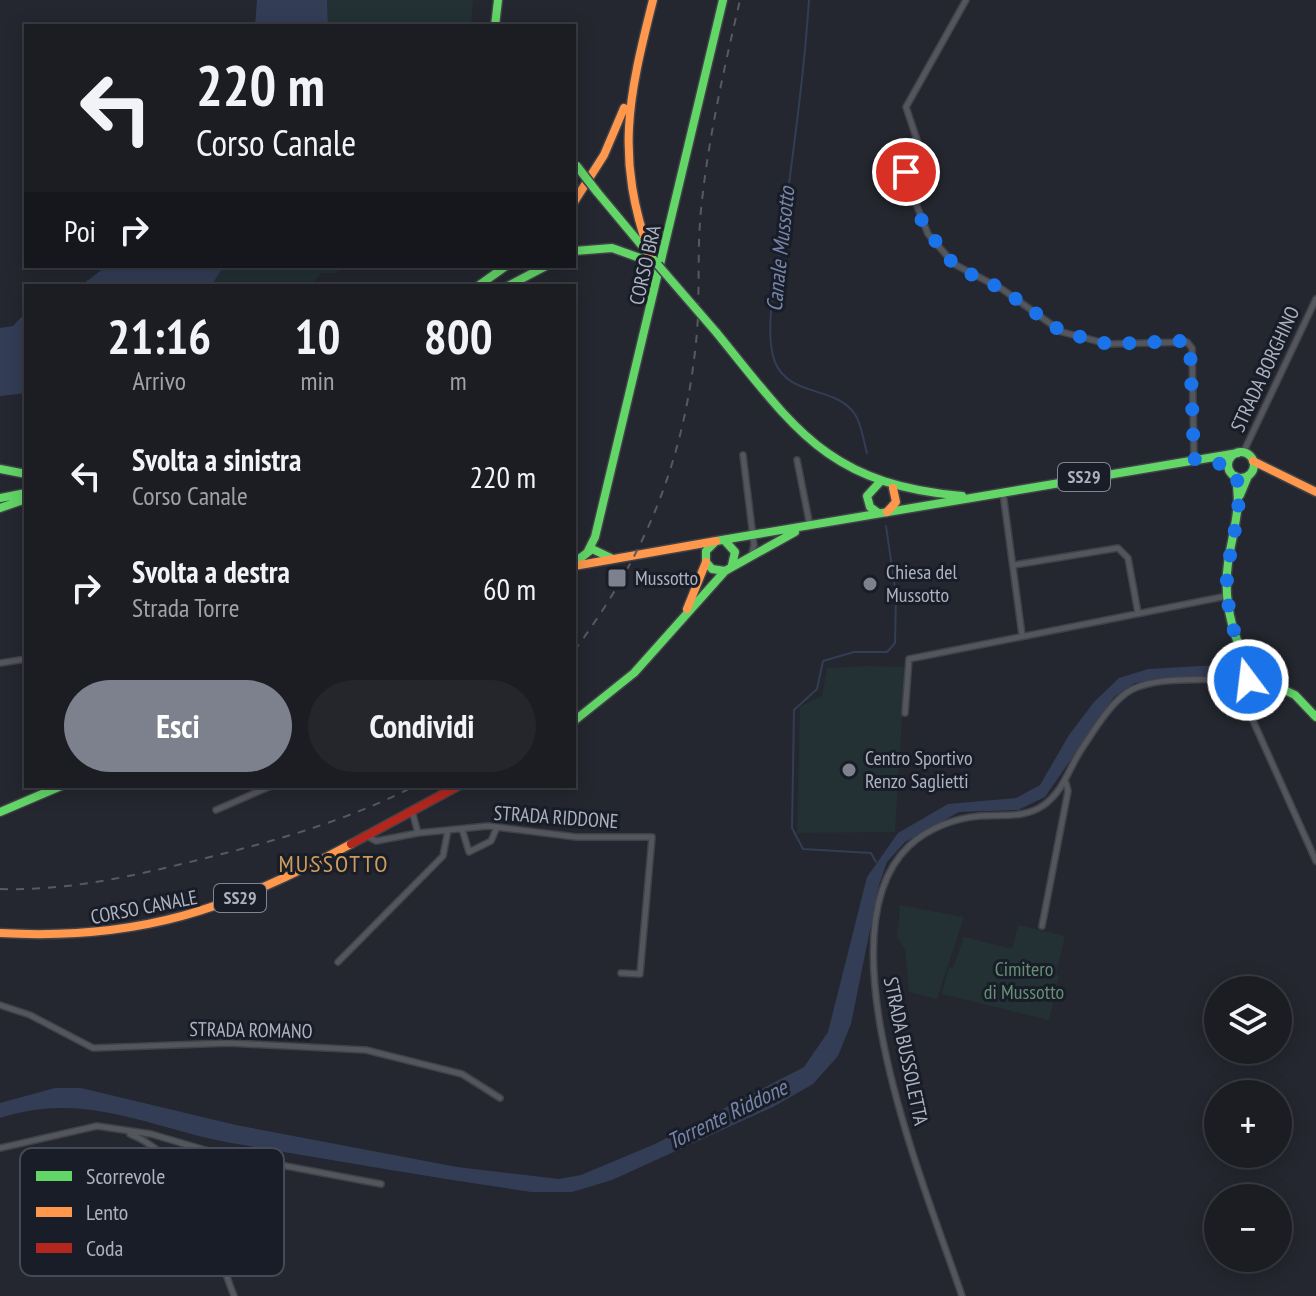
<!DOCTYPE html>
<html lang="it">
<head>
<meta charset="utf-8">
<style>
	:root { --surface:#1b1d23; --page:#24262b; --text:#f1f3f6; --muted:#a0a2a6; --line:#393b41; --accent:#7d818e }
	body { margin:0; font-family:"PT Sans Narrow",sans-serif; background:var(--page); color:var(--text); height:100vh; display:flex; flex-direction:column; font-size:30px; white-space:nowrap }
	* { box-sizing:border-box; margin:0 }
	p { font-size:26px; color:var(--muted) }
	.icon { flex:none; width:44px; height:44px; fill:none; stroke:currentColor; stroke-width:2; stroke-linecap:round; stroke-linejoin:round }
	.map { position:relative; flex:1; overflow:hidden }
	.drawer { position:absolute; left:24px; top:284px; width:552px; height:504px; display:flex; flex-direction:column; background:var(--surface); border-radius:0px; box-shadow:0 4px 20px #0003,0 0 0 2px var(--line) }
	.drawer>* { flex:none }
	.top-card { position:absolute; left:24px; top:24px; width:552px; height:244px; border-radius:0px; box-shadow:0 4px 20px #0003,0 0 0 2px var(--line); background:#1b1d23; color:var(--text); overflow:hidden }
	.fabs { position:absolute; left:1204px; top:976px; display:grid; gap:16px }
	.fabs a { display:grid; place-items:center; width:88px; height:88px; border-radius:50%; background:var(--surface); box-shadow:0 4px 20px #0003,0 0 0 2px var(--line); font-size:40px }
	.pin { position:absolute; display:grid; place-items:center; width:68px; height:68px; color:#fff; margin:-34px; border:4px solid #fff; border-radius:50%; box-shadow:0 2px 8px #0007 }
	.me { position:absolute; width:88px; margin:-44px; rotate:345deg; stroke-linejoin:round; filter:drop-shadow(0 0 6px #0008) }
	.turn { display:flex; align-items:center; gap:28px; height:168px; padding:0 40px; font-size:36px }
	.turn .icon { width:104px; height:104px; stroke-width:2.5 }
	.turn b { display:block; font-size:56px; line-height:68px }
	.then { display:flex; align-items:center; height:76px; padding:0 40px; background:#0003; gap:16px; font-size:30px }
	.eta { display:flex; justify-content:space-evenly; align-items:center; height:136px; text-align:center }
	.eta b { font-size:48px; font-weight:700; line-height:56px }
	.action { display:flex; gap:16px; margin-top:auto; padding:16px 40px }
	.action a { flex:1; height:92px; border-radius:48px; background:var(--accent); color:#fff; font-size:32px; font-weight:700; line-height:92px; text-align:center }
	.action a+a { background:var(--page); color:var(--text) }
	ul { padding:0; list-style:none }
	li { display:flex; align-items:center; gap:24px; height:112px; padding:0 40px }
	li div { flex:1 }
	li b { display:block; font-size:30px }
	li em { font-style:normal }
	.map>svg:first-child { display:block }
</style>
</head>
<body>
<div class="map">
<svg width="1316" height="1296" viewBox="0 0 1316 1296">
	<rect width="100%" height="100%" fill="#24272f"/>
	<path fill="#233134" d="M327,0H473L471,26H328Z
		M224,266H344L335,273H322L310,286H211Z
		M870,666L905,667L895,832L797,833L800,707L822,696L827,668Z
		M900,905L964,917L937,999L909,992L905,949L897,937Z
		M1018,925L1065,936L1056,974L1059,977L1049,1020L942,994L949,967L953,968L964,937L1012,949Z"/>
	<path fill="#333d56" d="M257,0H327L328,26H255Z
		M107,266H224L211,286H80Z
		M26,312V393L0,396V328L13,326Z
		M1237,664V674L1135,683L1114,697L1045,797L1018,810L959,812L905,842L887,862L879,885L851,1024L838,1056L813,1084L773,1107L612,1180L572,1192H531C431,1177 331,1160 231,1143C150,1128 85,1090 0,1118V1103L55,1088H81L236,1125L457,1167L559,1179L581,1175L655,1144L804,1067L828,1032L867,877L898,833L948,804L1016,798L1040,785L1069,735L1094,702L1119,678L1148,669Z"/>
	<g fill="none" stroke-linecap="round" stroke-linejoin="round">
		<path stroke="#333d56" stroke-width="2" d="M809,0C804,76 793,153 783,229C779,263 762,330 775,362C789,397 835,386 854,413C862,423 863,440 867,453
			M876,862L871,853L803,849L792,828L794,710L817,689L823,661L854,652H887L895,643L896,595L886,526"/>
		<defs>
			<path id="street" d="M966,0L906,107L918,143L909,162L907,181L928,234L954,264L1002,289L1062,332L1108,344L1187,342L1192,348L1194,459
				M1243,453L1316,299
				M743,455L754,545L752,553
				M797,460L810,526
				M1003,493L1022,635
				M1014,565L1118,548L1128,558L1138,613
				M0,663L26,659
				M1250,681V714L1316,861
				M905,713L909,659L1227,596
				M216,810L271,786
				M412,811L418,833
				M462,829L469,852L491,841L497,827
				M365,835L376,841L418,833L488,826L576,837H652L640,974L621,973
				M1042,926L1068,791L1066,783
				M338,962L443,856L448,830
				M0,1005L30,1015L93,1048L229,1043L366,1050L462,1074L500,1098
				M130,1134C194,1160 211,1236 234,1296
				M0,1148L97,1126L151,1134L212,1152L381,1184
				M171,1159L207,1152
				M184,1177L185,1166L196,1155
				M962,1296C928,1194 817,933 909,846C927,829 954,818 980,816C1002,814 1024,819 1044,805C1064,790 1068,770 1081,750C1093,732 1111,701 1131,690C1163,674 1210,683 1245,677"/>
			<path id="fast" d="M495,26L498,0
				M597,192L658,265
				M574,251L612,248L654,263
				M478,286L506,266
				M508,286L546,266
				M716,332C796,430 827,484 962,496
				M1228 465a13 13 0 1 1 26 0a13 13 0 1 1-26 0Z
				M0,469L26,474
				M1235,476C1243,505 1232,534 1228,563C1223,600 1232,635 1249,667
				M1240,495L1248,476
				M0,498L26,493
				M0,508L26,499
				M877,512L870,507L867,496L879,483
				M726,542L735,552L732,565
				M588,551L595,537L723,0
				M574,563L592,549L611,558
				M725,571L712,569L706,562V551L716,541L1238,453
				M1259,678L1295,695L1316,717
				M574,721L634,673L725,571L795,532
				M0,812L61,786"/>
			<path id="slow" d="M574,202L604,155L624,108
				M650,255C615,156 628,99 653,0
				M1253,461L1316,492
				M887,512L896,502L893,488
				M574,566L716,541
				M687,609L706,562
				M1244 674a8 8 0 1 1 16 0a8 8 0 1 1-16 0Z
				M0,933C139,941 230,909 351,844"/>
			<path id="jam" d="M351,844L458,786"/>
		</defs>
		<use href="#street" stroke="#404248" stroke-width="8"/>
		<use href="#fast" stroke="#404248" stroke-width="11"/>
		<use href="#slow" stroke="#404248" stroke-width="11"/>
		<use href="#jam" stroke="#404248" stroke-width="11"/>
		<use href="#street" stroke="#54565d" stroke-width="5"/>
		<use href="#fast" stroke="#63d668" stroke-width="8"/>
		<use href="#slow" stroke="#ff974d" stroke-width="8"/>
		<use href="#jam" stroke="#b3261e" stroke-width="8"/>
		<path stroke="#575a61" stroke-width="2" stroke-dasharray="8 8" stroke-linecap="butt" d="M574,651C648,552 686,456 697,332C700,291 697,250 701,210C708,139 724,69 740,0
			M0,889C71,891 138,875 206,858C279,840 348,820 415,786"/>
		<defs>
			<path id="fast-bridge" d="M576,165L597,192
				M658,265L716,332"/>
		</defs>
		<use href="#fast-bridge" stroke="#41444c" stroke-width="11" stroke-linecap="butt"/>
		<use href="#fast-bridge" stroke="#63d668" stroke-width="8"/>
	</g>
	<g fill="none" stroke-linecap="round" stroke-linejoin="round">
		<path stroke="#1a73e8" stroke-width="14" stroke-dasharray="0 25.2" d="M906,172L921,219L946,257L964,271L1002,289L1062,332L1108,344L1182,341L1190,345L1194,459C1213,461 1225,462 1236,478C1246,495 1228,555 1227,577C1226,607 1234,641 1249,667L1244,675L1248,680"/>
	</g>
	<g fill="#7d818e" stroke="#191d28" stroke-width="3">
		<rect x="607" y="568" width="20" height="20" rx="4"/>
		<circle cx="870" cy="584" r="8"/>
		<circle cx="849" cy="770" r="8"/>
	</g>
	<g text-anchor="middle" stroke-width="6" stroke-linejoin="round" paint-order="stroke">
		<g fill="#191d28" stroke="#818593" stroke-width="2">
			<rect x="1058" y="463" width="52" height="28" rx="6"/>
			<rect x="214" y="884" width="52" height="28" rx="6"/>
		</g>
		<g font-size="18" font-weight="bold" fill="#adb2c1">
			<text x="1084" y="483">SS29</text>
			<text x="240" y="904">SS29</text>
		</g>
		<g font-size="20" fill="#adb2c1" stroke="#191d28">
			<text transform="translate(645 265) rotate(-77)" y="7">CORSO BRA</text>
			<text transform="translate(1265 369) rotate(-65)" y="7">STRADA BORGHINO</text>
			<text transform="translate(556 817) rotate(4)" y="7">STRADA RIDDONE</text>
			<text transform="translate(144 907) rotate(-11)" y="7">CORSO CANALE</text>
			<text transform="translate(251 1030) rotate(1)" y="7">STRADA ROMANO</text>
			<text transform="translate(906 1051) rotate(78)" y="7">STRADA BUSSOLETTA</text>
		</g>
		<g font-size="20" fill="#adb2c1" stroke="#191d28" text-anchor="start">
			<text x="886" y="579">Chiesa del<tspan x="886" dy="23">Mussotto</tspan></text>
			<text x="635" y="585">Mussotto</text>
			<text x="865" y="765">Centro Sportivo<tspan x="865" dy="23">Renzo Saglietti</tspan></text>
		</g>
		<g font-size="20" fill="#668f75" stroke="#191d28">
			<text x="1024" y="976">Cimitero<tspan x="1024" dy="23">di Mussotto</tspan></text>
		</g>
		<g font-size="22" font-style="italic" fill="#7685a9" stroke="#191d28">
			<text transform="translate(780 249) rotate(-84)" y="8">Canale Mussotto</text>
			<text transform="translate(727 1114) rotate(-26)" y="8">Torrente Riddone</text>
		</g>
		<g font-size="24" letter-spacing="2" fill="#cb9c5e" stroke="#191d28">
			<text x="334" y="872">MUSSOTTO</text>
		</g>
	</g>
	<rect x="20" y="1148" width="264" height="128" rx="12" fill="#191d28" stroke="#454a56" stroke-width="2"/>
	<rect x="36" y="1171" width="36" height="10" fill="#63d668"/>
	<rect x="36" y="1207" width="36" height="10" fill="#ff974d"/>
	<rect x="36" y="1243" width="36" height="10" fill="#b3261e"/>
	<g font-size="22" fill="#adb2c1">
		<text x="86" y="1184">Scorrevole</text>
		<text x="86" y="1220">Lento</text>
		<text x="86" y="1256">Coda</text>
	</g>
</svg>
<div class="fabs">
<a><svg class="icon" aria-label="layers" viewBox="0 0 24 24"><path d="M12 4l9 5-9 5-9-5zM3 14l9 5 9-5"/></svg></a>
<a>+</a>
<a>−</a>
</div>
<div class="pin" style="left:906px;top:172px;background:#d93025"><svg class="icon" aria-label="arrive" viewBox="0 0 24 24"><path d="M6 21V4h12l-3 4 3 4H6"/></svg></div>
<svg class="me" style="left:1248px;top:680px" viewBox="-20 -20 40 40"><circle r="17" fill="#1a73e8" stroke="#fff" stroke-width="3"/><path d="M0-11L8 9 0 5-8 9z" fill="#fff"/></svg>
<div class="top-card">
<div class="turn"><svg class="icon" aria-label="left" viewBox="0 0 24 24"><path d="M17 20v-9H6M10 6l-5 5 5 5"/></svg><div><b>220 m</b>Corso Canale</div></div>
<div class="then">Poi<svg class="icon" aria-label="right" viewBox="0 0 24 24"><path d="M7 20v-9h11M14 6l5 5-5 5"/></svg></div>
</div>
<section class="drawer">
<div class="eta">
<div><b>21:16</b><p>Arrivo</p></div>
<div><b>10</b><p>min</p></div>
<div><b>800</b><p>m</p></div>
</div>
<ul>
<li><svg class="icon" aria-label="left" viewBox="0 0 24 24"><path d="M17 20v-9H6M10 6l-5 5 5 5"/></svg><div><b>Svolta a sinistra</b><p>Corso Canale</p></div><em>220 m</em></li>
<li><svg class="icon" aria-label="right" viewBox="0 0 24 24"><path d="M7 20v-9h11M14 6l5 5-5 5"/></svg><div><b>Svolta a destra</b><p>Strada Torre</p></div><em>60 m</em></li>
</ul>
<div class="action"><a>Esci</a><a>Condividi</a></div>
</section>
</div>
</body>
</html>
